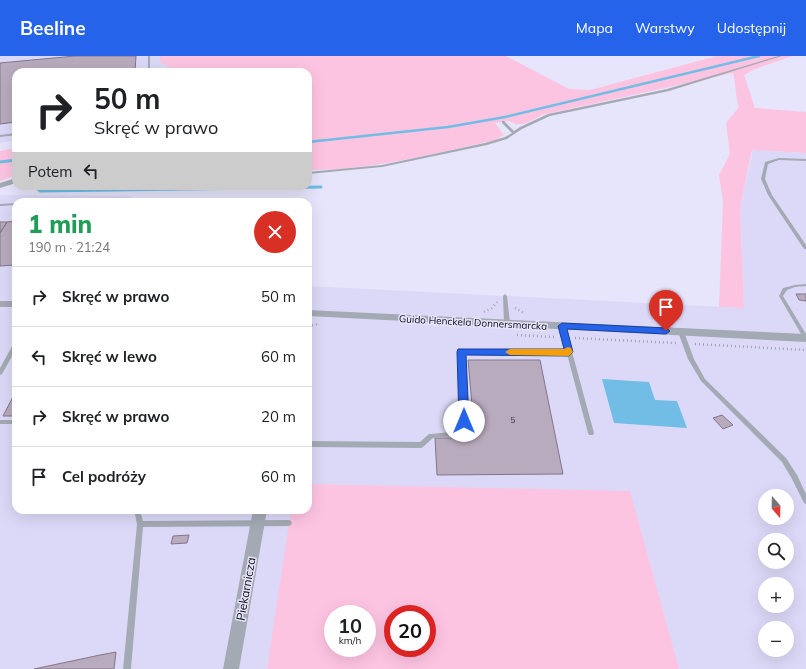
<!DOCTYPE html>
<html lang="pl">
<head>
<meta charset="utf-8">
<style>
	:root { --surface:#fff; --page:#f6f6f6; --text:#202124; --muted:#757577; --line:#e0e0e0; --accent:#2563eb }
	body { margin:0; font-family:Mulish,sans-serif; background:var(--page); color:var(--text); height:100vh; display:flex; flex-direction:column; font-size:15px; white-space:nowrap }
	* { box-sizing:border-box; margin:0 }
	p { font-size:13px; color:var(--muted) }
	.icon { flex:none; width:22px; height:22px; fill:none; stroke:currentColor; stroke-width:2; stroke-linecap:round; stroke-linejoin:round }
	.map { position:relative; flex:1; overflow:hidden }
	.side { position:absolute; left:12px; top:142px; width:300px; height:316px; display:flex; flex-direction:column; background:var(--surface); border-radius:12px; box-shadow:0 4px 16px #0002 }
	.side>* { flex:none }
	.guide { position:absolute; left:12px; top:12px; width:300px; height:122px; border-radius:12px; box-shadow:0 4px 16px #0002; background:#fff; color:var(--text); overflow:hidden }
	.needle { width:26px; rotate:160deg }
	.fabs { position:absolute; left:758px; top:433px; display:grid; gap:8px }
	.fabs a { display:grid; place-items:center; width:36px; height:36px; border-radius:50%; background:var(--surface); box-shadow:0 4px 16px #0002; font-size:20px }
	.speed { position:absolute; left:324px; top:549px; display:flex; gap:8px; font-size:20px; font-weight:700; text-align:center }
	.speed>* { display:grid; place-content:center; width:52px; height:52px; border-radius:50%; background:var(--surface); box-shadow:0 4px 16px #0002; line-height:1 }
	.speed small { font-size:10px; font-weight:400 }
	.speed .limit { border:6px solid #d22; background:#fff; color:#111 }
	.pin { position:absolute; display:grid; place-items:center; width:34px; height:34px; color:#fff; margin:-41px -17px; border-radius:50% 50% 50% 0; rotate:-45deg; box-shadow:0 0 4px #0007 }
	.pin .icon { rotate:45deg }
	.me { position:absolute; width:44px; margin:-22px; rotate:0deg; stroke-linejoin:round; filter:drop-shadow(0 0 3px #0008) }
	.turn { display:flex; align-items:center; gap:14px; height:84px; padding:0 16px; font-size:18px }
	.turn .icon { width:52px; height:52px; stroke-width:2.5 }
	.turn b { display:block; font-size:28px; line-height:34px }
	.then { display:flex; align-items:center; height:38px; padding:0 16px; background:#0003; gap:8px; font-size:15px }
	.round { display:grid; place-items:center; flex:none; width:42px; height:42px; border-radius:21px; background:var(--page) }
	.summary { display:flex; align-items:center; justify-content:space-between; height:68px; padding:0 16px }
	h1 { font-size:24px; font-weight:800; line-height:30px; color:#1e9e55 }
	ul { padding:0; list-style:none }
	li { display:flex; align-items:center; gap:12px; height:60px; padding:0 16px; border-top:1px solid var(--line) }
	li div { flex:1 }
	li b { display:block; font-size:15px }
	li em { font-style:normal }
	header { display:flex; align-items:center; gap:24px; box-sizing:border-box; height:56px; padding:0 20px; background:var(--accent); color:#fff }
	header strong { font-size:19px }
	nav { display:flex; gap:22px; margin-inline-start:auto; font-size:14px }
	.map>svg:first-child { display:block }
</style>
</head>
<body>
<header>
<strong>Beeline</strong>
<nav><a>Mapa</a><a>Warstwy</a><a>Udostępnij</a></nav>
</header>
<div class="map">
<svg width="806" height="613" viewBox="0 0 806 613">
	<rect width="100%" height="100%" fill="#e6e5fc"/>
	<path fill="#dcd9f8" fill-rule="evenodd" d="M0,0H160V6L177,16H16V84L0,87Z
		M753,94L806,97V613H0V139L130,140L136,146H16V454H308V230L744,252L740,151ZM765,440H787V462H765ZM765,484H787V506H765ZM765,528H787V550H765ZM333,558H367V592H333ZM393,558H427V592H393ZM765,572H787V594H765Z"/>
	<path fill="#fdc4e2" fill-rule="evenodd" d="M160,0H506L569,33L590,34L717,0H793L755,13L744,19L755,52L806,56V97L752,94L740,151L744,252L719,251L723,145L719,119L730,98L726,67L739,51C735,38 736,29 733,17L542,59C530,65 521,73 509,65L495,67L504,79L496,84C435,97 371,115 308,114V16H177L160,6Z
		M16,92V119L0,125V95Z
		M308,428L630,435L679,613H267L291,454H308ZM333,558H367V592H333ZM393,558H427V592H393Z"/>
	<path fill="#71bde5" d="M602,323L649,326L655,344L677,345L687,372L614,367Z"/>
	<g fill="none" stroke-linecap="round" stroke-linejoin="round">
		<path stroke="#71bde5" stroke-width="2.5" d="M308,86L448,71L505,61L759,0"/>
		<path stroke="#71bde5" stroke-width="3" d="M0,106L16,104
			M35,130L40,135L321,131"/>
	</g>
	<path fill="#b9abbe" stroke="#847689" d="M75,0H136L135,16H16V66L0,68V7Z
		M16,165V209L0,210V177L7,166Z
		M0,166H7L0,177Z
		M796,238H806V245L799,244Z
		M468,304H540L563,418L437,419L435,382H475Z
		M16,335V360H3Z
		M722,359L733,369L723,373L713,362Z
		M189,479L187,487L171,488L173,480Z
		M116,596L114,613H34L100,599Z"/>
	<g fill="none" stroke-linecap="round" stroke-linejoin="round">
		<path stroke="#a2a1b4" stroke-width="2.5" stroke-dasharray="1 3" stroke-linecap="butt" d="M515,252L524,257
			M484,256L492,252L497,246
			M308,270L318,268
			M517,279L556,281
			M575,282L676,287
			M695,288L806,294"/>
		<path fill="#a4aab3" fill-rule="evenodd" d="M148,0H150V16H148Z
			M778,0H782L669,35L550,60L522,73L507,83L487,89L382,111L308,118V116L382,109L485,87L505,81L512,77L502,67V65H504L514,75L520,71L548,58L667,33Z
			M16,77V79L0,81V79Z
			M779,102L806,103V105L779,104L768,108L765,123L772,139L806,189V193H804L768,139L761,123L765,106Z
			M16,147V149L0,150V148Z
			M806,228V230L795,231L787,234L783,240L806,278V284L804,283L779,240L783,232L795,229Z
			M505,238L507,240L510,267L507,269L504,267L503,240Z
			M562,268L565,270L594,377L593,379H589L588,377L567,298H464L467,377L466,379L433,382L423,391L421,392L308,391V385L420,386L429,378H431L461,375L458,296L459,295L566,294L559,270Z
			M681,274L684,276L694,303L705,323L786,402L797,419L806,438V448L804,447L792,423L782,406L701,325L688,303L678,276Z
			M16,286V293L2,318L0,319V312L14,287Z
			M0,364H16V368H0Z
			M134,454H140L143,465L289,464L291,465L292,467L291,469L289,470L143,471L131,613H123L137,468Z"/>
		<path fill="#a4aab3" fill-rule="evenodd" d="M16,122V127L0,132V127Z
			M0,245H16V251H0Z
			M308,254L806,278V286L308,260Z
			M253,454H267L239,613H223Z"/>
	</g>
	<path fill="#2563eb" stroke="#184099" d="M562,267L666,272L670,275L666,278L567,273L573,296L569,300L466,299L469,365L467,368H460L459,365L457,296L458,293H564L558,270Z"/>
	<path fill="#f59e0b" d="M568,291L571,292L573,296L569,300L510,299L505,296L510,293H564Z"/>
	<g text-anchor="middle" stroke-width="3" stroke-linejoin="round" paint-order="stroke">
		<g font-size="8" fill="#37333e">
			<text x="513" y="367">5</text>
		</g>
		<g font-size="10" fill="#0c0b13" stroke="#e6e5fc">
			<text transform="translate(473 266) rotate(3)" y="4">Guido Henckela Donnersmarcka</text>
		</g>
		<g font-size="12" fill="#0c0b13" stroke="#e6e5fc">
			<text transform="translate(246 533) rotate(-80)" y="4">Piekarnicza</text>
		</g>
	</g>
</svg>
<div class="fabs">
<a><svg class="needle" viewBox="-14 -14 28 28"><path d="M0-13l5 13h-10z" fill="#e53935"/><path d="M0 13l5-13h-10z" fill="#757577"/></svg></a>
<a><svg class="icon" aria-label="search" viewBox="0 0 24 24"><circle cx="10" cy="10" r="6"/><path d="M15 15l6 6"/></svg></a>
<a>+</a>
<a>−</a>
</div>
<div class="speed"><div>10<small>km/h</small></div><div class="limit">20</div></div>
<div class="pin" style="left:666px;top:275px;background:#d93025"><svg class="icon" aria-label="arrive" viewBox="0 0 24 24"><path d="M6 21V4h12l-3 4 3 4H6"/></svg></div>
<svg class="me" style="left:464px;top:365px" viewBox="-20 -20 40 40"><circle r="19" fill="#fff"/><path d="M0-13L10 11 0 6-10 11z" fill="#2563eb"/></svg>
<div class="guide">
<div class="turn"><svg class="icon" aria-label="right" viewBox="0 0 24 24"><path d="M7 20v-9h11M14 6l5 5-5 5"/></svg><div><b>50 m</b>Skręć w prawo</div></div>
<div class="then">Potem<svg class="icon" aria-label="left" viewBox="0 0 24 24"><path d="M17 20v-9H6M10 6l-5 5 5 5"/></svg></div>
</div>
<section class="side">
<div class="summary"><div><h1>1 min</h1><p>190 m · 21:24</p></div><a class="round" style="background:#d93025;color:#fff"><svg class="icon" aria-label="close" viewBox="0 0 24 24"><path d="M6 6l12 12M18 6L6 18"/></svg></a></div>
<ul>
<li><svg class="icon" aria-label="right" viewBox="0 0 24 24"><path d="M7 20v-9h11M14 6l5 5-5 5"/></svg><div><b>Skręć w prawo</b></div><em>50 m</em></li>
<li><svg class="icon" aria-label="left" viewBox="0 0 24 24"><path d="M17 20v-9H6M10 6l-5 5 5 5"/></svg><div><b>Skręć w lewo</b></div><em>60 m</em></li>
<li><svg class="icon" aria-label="right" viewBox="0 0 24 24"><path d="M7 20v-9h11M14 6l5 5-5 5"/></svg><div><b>Skręć w prawo</b></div><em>20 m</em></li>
<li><svg class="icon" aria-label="arrive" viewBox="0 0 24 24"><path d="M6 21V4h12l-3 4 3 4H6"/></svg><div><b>Cel podróży</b></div><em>60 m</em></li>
</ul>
</section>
</div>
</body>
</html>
